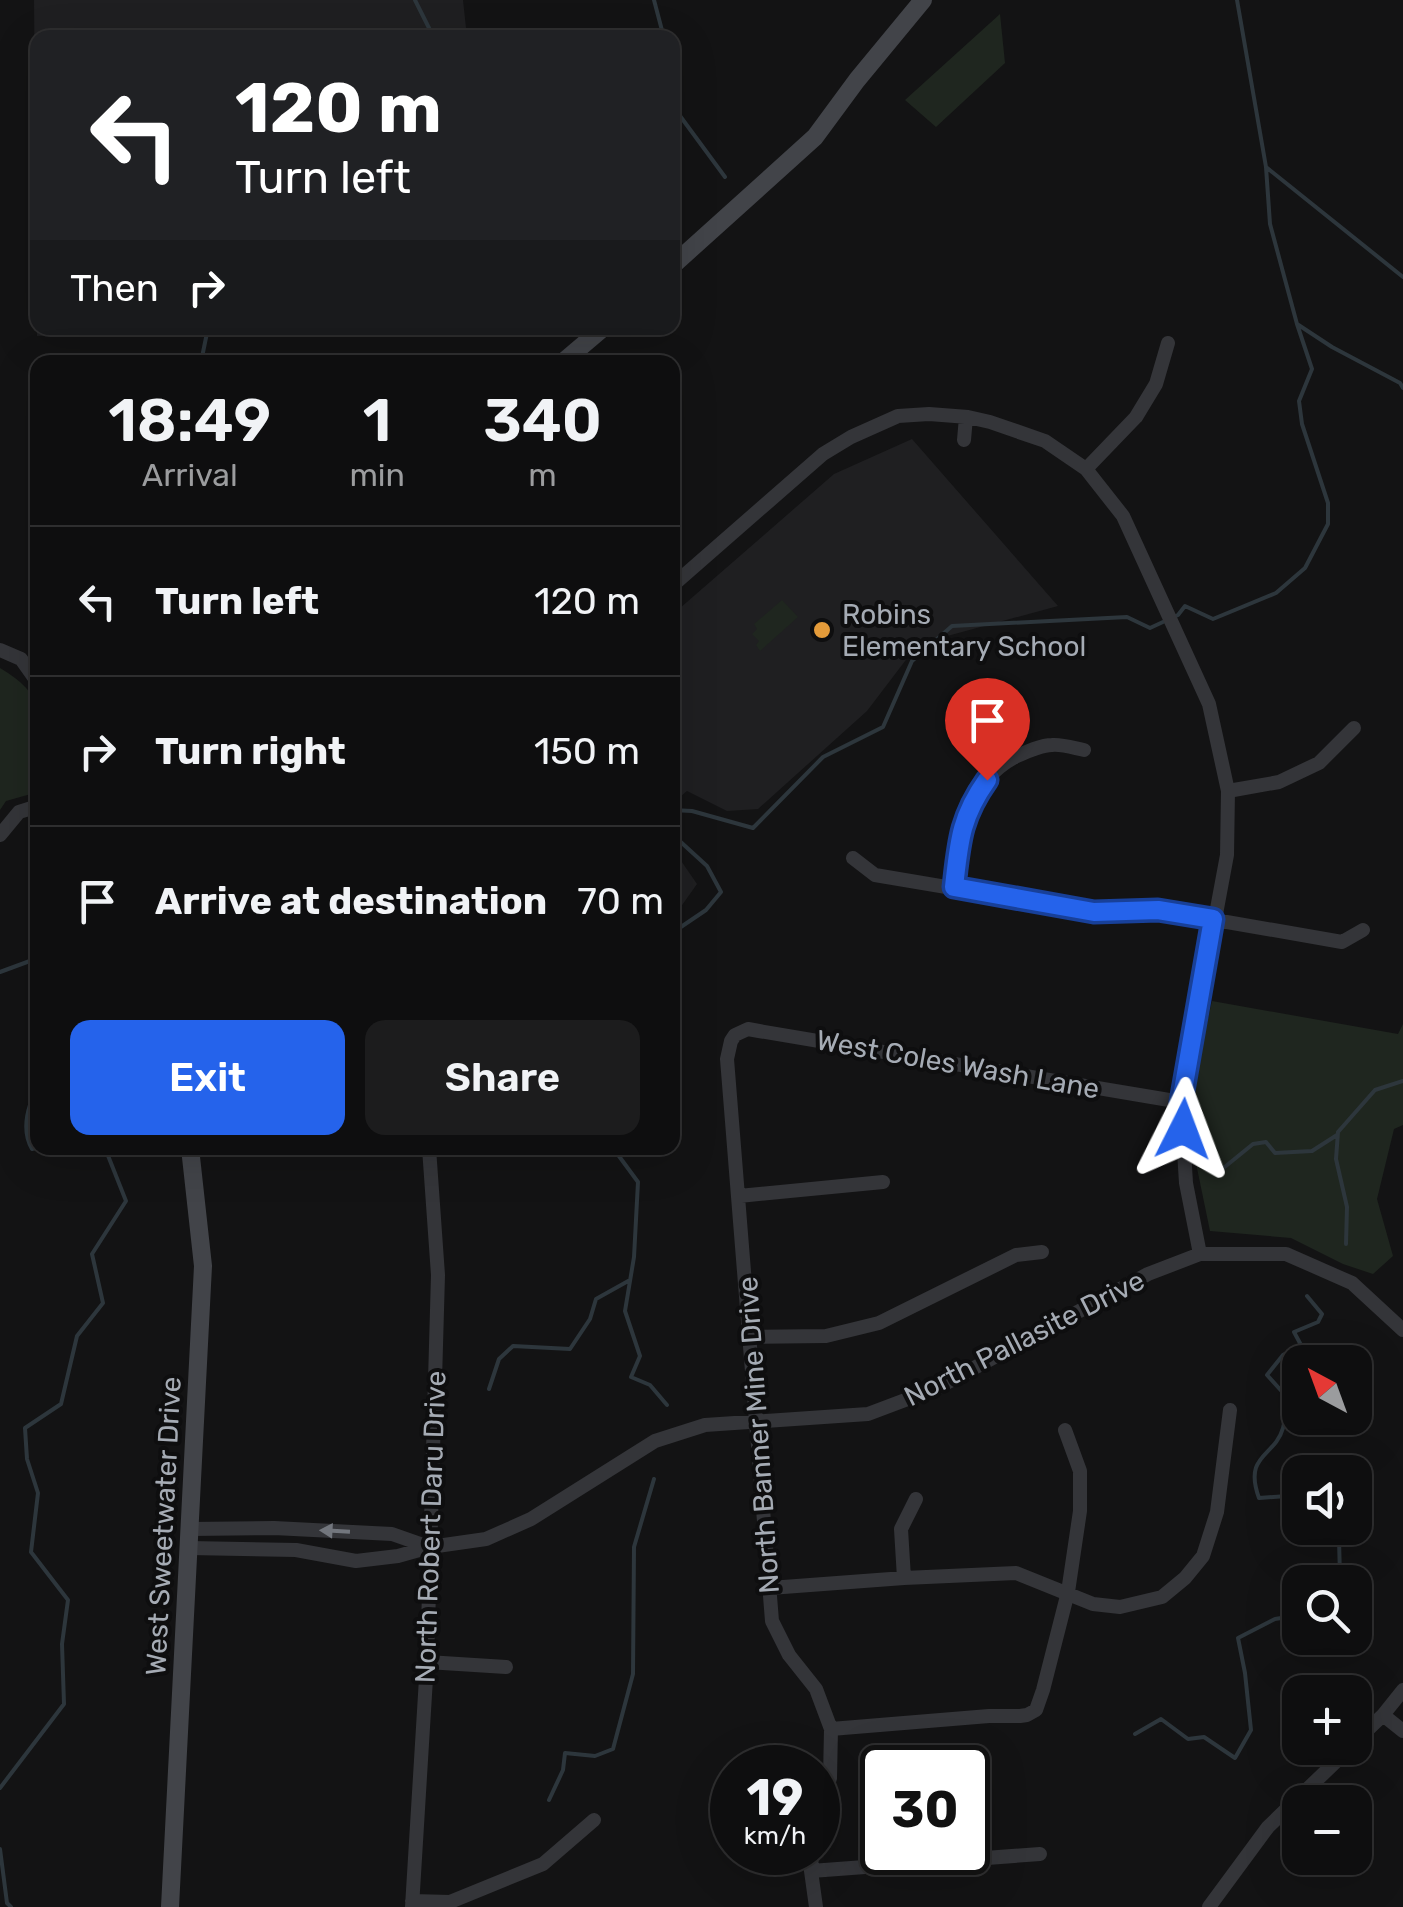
<!DOCTYPE html>
<html lang="en">
<head>
<meta charset="utf-8">
<style>
	:root { --surface:#0e0e0f; --page:#1c1c1d; --text:#f1f3f6; --muted:#9b9c9e; --line:#2e2e2f; --accent:#2563eb }
	body { margin:0; font-family:Rubik,sans-serif; background:var(--page); color:var(--text); height:100vh; display:flex; flex-direction:column; font-size:38px; white-space:nowrap }
	* { box-sizing:border-box; margin:0 }
	p { font-size:32px; color:var(--muted) }
	.icon { flex:none; width:55px; height:55px; fill:none; stroke:currentColor; stroke-width:2; stroke-linecap:round; stroke-linejoin:round }
	.map { position:relative; flex:1; overflow:hidden }
	.side { position:absolute; left:30px; top:355px; width:650px; height:800px; display:flex; flex-direction:column; background:var(--surface); border-radius:20px; box-shadow:0 10px 40px #0002,0 0 0 2px var(--line) }
	.side>* { flex:none }
	.top-card { position:absolute; left:30px; top:30px; width:650px; height:305px; border-radius:20px; box-shadow:0 10px 40px #0002,0 0 0 2px var(--line); background:#202124; color:#fff; overflow:hidden }
	.needle { width:65px; rotate:319deg }
	.tools { position:absolute; left:1282px; top:1345px; display:grid; gap:20px }
	.tools a { display:grid; place-items:center; width:90px; height:90px; border-radius:20px; background:var(--surface); box-shadow:0 10px 40px #0002,0 0 0 2px var(--line); font-size:50px }
	.speed { position:absolute; left:710px; top:1745px; display:flex; gap:20px; font-size:50px; font-weight:700; text-align:center }
	.speed>* { display:grid; place-content:center; width:130px; height:130px; border-radius:50%; background:var(--surface); box-shadow:0 10px 40px #0002,0 0 0 2px var(--line); line-height:1 }
	.speed small { font-size:25px; font-weight:400 }
	.speed .limit { border:5px solid #111; border-radius:15px; background:#fff; color:#111 }
	.pin { position:absolute; display:grid; place-items:center; width:85px; height:85px; color:#fff; margin:-102px -42px; border-radius:50% 50% 50% 0; rotate:-45deg; box-shadow:0 0 10px #0007 }
	.pin .icon { rotate:45deg }
	.me { position:absolute; width:110px; margin:-55px; rotate:3deg; stroke-linejoin:round; filter:drop-shadow(0 0 8px #0008) }
	.turn { display:flex; align-items:center; gap:35px; height:210px; padding:0 40px; font-size:45px }
	.turn .icon { width:130px; height:130px; stroke-width:2.5 }
	.turn b { display:block; font-size:70px; line-height:85px }
	.then { display:flex; align-items:center; height:95px; padding:0 40px; background:#0003; gap:20px; font-size:38px }
	.eta { display:flex; justify-content:space-evenly; align-items:center; height:170px; text-align:center }
	.eta b { font-size:60px; font-weight:600; line-height:70px }
	.primary-button { display:flex; gap:20px; margin-top:auto; padding:20px 40px }
	.primary-button a { flex:1; height:115px; border-radius:20px; background:var(--accent); color:#fff; font-size:40px; font-weight:600; line-height:115px; text-align:center }
	.primary-button a+a { background:var(--page); color:var(--text) }
	ul { padding:0; list-style:none }
	li { display:flex; align-items:center; gap:30px; height:150px; padding:0 40px; border-top:2px solid var(--line) }
	li div { flex:1 }
	li b { display:block; font-size:38px }
	li em { font-style:normal }
	.map>svg:first-child { display:block }
</style>
</head>
<body>
<div class="map">
<svg width="1403" height="1907" viewBox="0 0 1403 1907">
	<rect width="100%" height="100%" fill="#131314"/>
	<path fill="#1f1f21" d="M34,0H463L467,37L38,38V328H197L37,336Z
		M912,439L1058,606L918,644L867,711L758,809L727,811L687,791L673,803L672,615L834,474Z
		M673,849L697,884L673,918Z"/>
	<path fill="#1f261f" d="M1000,14L1005,63L936,127L905,100Z
		M782,600L798,617L760,651L756,645L759,641L752,634L757,629L754,624Z
		M0,668C12,675 23,683 31,694C44,713 38,768 38,792L6,801L0,810Z
		M1212,1001L1398,1034L1403,1024V1125L1394,1129L1377,1199L1393,1256L1373,1274L1343,1264L1291,1238L1210,1231L1191,1139L1196,1072Z"/>
	<g fill="none" stroke-linecap="round" stroke-linejoin="round">
		<path stroke="#2d363c" stroke-width="4" d="M415,0L434,38
			M654,0L664,38
			M1237,0L1266,167L1403,277
			M672,105L725,177
			M1266,167L1270,224L1297,324L1332,347L1400,383L1403,388
			M201,362L208,328
			M672,810L692,811L753,828L823,757L883,727L912,661L952,626L1127,617L1150,628L1178,615L1185,606L1213,619L1276,593L1305,568L1328,524V503L1302,424L1299,401L1312,369L1297,324
			M672,834L707,866L721,892L706,910L672,933
			M0,972L38,958
			M38,973L31,1032L38,1053
			M38,1083C29,1105 20,1128 32,1149L38,1147
			M613,1148L638,1182L634,1257L625,1311L640,1356L631,1377L650,1385L667,1405
			M1221,1170L1253,1144L1266,1142L1275,1153L1312,1151L1337,1135
			M1346,1244L1347,1207L1336,1159L1338,1132L1375,1090L1403,1081
			M489,1389L499,1359L513,1346L570,1349L590,1319L596,1299L630,1280
			M1300,1507L1287,1496L1259,1498C1243,1454 1275,1457 1283,1428C1286,1418 1285,1406 1286,1396L1267,1375L1283,1355L1301,1345L1294,1332L1318,1322L1322,1314L1307,1296
			M1325,1528L1339,1539L1340,1577L1335,1582
			M1135,1734L1161,1719L1188,1739L1204,1737L1235,1758L1251,1730L1245,1673L1238,1638L1275,1619L1300,1615
			M0,1788L64,1704L62,1644L68,1600L31,1552L38,1493L27,1459L25,1428L61,1404L77,1336L103,1303L92,1254L126,1201L105,1148
			M549,1800L563,1770L565,1753L595,1756L613,1749L633,1674L634,1547L654,1479
			M0,1849L7,1903L11,1907"/>
		<path stroke="#343539" stroke-width="14" d="M964,440L966,417
			M1086,469L1136,417L1156,384L1168,343
			M672,586L823,454L851,437L898,416L929,414L968,417L990,422L1045,441L1086,469L1123,516L1209,704L1228,791L1227,855L1181,1102L1186,1183L1200,1254
			M0,650L21,659L38,683
			M1228,791L1279,782L1319,763L1354,728
			M0,835L19,812L38,806
			M853,858L875,875L1094,912L1158,910L1342,942L1363,930
			M954,887C960,837 965,784 1015,757C1026,752 1041,745 1052,745C1062,744 1074,748 1084,750
			M735,1035L731,1041L727,1059L772,1621L789,1655L816,1689L831,1729L830,1778L818,1818
			M735,1035L748,1029L759,1031L1181,1102
			M739,1196L883,1182
			M749,1337L826,1336L879,1323L1016,1255L1042,1252
			M190,1529L274,1528L392,1534L429,1547
			M189,1548L296,1550L356,1561L398,1556L430,1547L486,1539L531,1519L655,1441L705,1425L868,1414L937,1388L1148,1274L1200,1254H1286L1352,1283L1403,1330
			M904,1578L901,1529L916,1499
			M770,1588L904,1578L1016,1573L1093,1604L1120,1607L1162,1597L1185,1578L1203,1556L1217,1512L1230,1410
			M427,1662L506,1667
			M1383,1715L1403,1731
			M831,1729L989,1716H1020L1027,1715L1036,1710L1043,1690L1068,1592L1080,1511V1471L1065,1430
			M1355,1742L1383,1715L1403,1690
			M812,1852L811,1871L816,1907
			M811,1871L1040,1854
			M412,1901L450,1902L543,1864L594,1820
			M412,1907L427,1662L438,1275L429,1148
			M1209,1907L1268,1827L1350,1748"/>
		<path stroke="#424449" stroke-width="18" d="M672,266L815,137L857,80L923,0
			M563,362L603,328
			M170,1907L203,1266L190,1148"/>
	</g>
	<defs><path id="oneway-solid" d="M-6-.8H1V-3.2L6.5 0L1 3.2V.8H-6Z" transform="scale(2.5)"/></defs>
	<use fill="#72767d" href="#oneway-solid" transform="translate(335 1531) rotate(-177)"/>
	<g fill="none" stroke-linecap="round" stroke-linejoin="round">
		<defs>
			<path id="route" d="M987,780C960,818 959,843 954,887L1094,912L1158,910L1213,919L1181,1102L1183,1129"/>
		</defs>
		<use href="#route" stroke="#184099" stroke-width="25"/>
		<use href="#route" stroke="#2563eb" stroke-width="18"/>
	</g>
	<circle fill="#e49b3a" stroke="#0e0e0f" stroke-width="4" cx="822" cy="630" r="10"/>
	<g text-anchor="middle" stroke-width="8" stroke-linejoin="round" paint-order="stroke">
		<g font-size="28" fill="#a5abb4" stroke="#0e0e0f" text-anchor="start">
			<text x="842" y="624">Robins<tspan x="842" dy="32">Elementary School</tspan></text>
		</g>
		<g font-size="28" fill="#a5abb4" stroke="#0e0e0f">
			<text transform="translate(958 1064) rotate(10)" y="10">West Coles Wash Lane</text>
			<text transform="translate(1024 1338) rotate(-27)" y="10">North Pallasite Drive</text>
			<text transform="translate(758 1435) rotate(-94)" y="10">North Banner Mine Drive</text>
			<text transform="translate(163 1526) rotate(-87)" y="10">West Sweetwater Drive</text>
			<text transform="translate(430 1527) rotate(-88)" y="10">North Robert Daru Drive</text>
		</g>
	</g>
</svg>
<div class="tools">
<a><svg class="needle" viewBox="-14 -14 28 28"><path d="M0-13l5 13h-10z" fill="#e53935"/><path d="M0 13l5-13h-10z" fill="#9b9c9e"/></svg></a>
<a><svg class="icon" aria-label="sound" viewBox="0 0 24 24"><path d="M4 9h4l5-4v14l-5-4H4zM17 9q2 3 0 6"/></svg></a>
<a><svg class="icon" aria-label="search" viewBox="0 0 24 24"><circle cx="10" cy="10" r="6"/><path d="M15 15l6 6"/></svg></a>
<a>+</a>
<a>−</a>
</div>
<div class="speed"><div>19<small>km/h</small></div><div class="limit">30</div></div>
<div class="pin" style="left:987px;top:780px;background:#d93025"><svg class="icon" aria-label="arrive" viewBox="0 0 24 24"><path d="M6 21V4h12l-3 4 3 4H6"/></svg></div>
<svg class="me" style="left:1183px;top:1129px" viewBox="-20 -20 40 40"><path d="M0-17L14 15 0 8-14 15z" fill="#2563eb" stroke="#fff" stroke-width="4"/></svg>
<div class="top-card">
<div class="turn"><svg class="icon" aria-label="left" viewBox="0 0 24 24"><path d="M17 20v-9H6M10 6l-5 5 5 5"/></svg><div><b>120 m</b>Turn left</div></div>
<div class="then">Then<svg class="icon" aria-label="right" viewBox="0 0 24 24"><path d="M7 20v-9h11M14 6l5 5-5 5"/></svg></div>
</div>
<section class="side">
<div class="eta">
<div><b>18:49</b><p>Arrival</p></div>
<div><b>1</b><p>min</p></div>
<div><b>340</b><p>m</p></div>
</div>
<ul>
<li><svg class="icon" aria-label="left" viewBox="0 0 24 24"><path d="M17 20v-9H6M10 6l-5 5 5 5"/></svg><div><b>Turn left</b></div><em>120 m</em></li>
<li><svg class="icon" aria-label="right" viewBox="0 0 24 24"><path d="M7 20v-9h11M14 6l5 5-5 5"/></svg><div><b>Turn right</b></div><em>150 m</em></li>
<li><svg class="icon" aria-label="arrive" viewBox="0 0 24 24"><path d="M6 21V4h12l-3 4 3 4H6"/></svg><div><b>Arrive at destination</b></div><em>70 m</em></li>
</ul>
<div class="primary-button"><a>Exit</a><a>Share</a></div>
</section>
</div>
</body>
</html>
